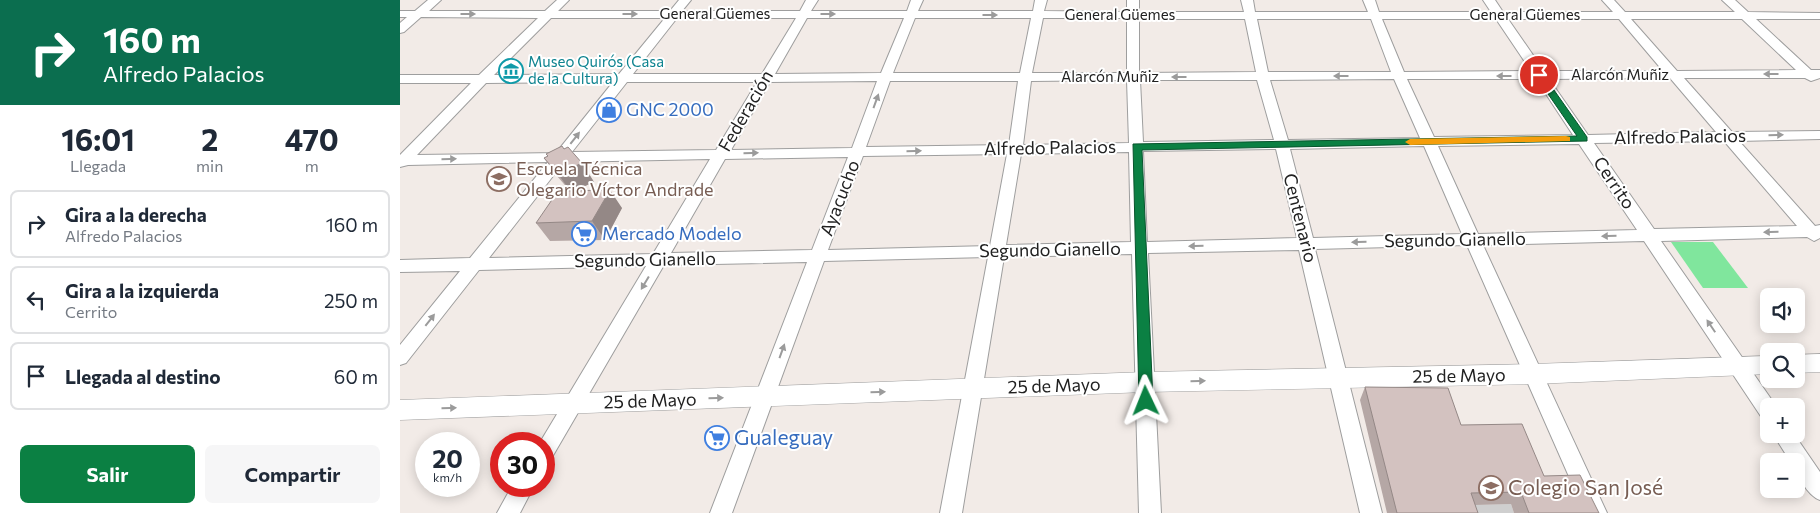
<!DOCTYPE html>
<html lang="es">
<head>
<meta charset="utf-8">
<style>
	:root { --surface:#fff; --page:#f6f6f7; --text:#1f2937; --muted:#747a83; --line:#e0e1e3; --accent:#0b8043 }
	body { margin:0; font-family:Commissioner,sans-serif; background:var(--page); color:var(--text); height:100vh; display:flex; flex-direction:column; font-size:19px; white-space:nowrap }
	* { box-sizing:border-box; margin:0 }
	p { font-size:16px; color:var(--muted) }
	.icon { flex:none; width:28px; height:28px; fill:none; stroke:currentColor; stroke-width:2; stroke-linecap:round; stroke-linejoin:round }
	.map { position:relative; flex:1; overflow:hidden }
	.panel { display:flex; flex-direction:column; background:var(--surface); width:400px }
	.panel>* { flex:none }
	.top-card { background:#0b6e4f; color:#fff; overflow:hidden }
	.tools { position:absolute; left:1360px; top:288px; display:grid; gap:10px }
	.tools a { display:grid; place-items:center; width:45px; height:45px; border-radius:8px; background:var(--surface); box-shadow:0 2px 12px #0003; font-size:25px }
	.speed { position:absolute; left:15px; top:432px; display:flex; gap:10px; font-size:25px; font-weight:700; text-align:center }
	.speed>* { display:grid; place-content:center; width:65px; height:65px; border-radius:50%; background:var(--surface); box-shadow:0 2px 12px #0003; line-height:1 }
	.speed small { font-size:12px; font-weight:400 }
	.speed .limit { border:8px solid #d22; background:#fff; color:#111 }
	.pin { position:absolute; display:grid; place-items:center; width:42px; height:42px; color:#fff; margin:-21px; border:2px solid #fff; border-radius:50%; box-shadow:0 1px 5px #0007 }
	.me { position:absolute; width:55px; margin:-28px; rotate:358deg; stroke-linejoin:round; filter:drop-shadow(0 0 4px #0008) }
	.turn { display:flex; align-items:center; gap:18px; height:105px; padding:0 20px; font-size:22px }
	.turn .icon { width:65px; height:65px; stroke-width:2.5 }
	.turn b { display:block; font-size:35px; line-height:42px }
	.eta { display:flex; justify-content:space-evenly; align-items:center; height:85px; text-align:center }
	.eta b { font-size:30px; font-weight:700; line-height:35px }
	.cta { display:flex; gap:10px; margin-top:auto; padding:10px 20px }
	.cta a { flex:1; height:58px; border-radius:8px; background:var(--accent); color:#fff; font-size:20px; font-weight:700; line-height:58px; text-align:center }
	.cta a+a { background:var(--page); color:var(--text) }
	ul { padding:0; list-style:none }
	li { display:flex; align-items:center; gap:15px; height:68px; margin:0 10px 8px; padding:0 10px; border:2px solid var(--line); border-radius:8px }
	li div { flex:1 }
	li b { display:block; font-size:19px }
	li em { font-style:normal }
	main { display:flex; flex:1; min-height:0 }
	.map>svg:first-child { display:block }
</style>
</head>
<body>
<main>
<section class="panel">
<div class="top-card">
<div class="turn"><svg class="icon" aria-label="right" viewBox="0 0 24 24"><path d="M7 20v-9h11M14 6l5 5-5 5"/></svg><div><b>160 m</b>Alfredo Palacios</div></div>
</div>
<div class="eta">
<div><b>16:01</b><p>Llegada</p></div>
<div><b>2</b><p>min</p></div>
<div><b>470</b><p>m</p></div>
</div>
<ul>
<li><svg class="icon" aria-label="right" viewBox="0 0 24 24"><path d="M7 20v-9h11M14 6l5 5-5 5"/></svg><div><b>Gira a la derecha</b><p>Alfredo Palacios</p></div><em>160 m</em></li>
<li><svg class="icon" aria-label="left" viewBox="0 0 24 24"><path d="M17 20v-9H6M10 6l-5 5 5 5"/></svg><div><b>Gira a la izquierda</b><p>Cerrito</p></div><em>250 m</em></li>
<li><svg class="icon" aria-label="arrive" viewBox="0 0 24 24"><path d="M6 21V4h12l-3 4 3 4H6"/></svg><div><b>Llegada al destino</b></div><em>60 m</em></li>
</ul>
<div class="cta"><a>Salir</a><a>Compartir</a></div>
</section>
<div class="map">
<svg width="1420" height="513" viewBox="0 0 1420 513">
	<rect width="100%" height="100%" fill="#f2ebe7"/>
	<path fill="#cfcfcf" d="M1111,504L1114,513H1065L1062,505Z"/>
	<path fill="#80e69d" d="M1271,242H1313L1348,288H1303Z"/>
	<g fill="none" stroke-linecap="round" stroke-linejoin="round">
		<defs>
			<path id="minor" d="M28,0H41L29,11H145L157,0H169L158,11H270L279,0H291L282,11H400L406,0H418L411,11H507L511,0H523L518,11H633L635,0H647L644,11L727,12V0H739V12H844L841,0H853L855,12H968L963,0H975L979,12H1091L1083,0H1095L1103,12H1213L1202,0H1214L1225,12H1335L1322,0H1335L1348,12L1420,13V19H1356L1411,70H1420V78L1411,81L1405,78H1284L1332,132L1420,131V139L1339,141L1415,226L1420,225V238L1414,241L1407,237L1261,241L1376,406H1369V420L1362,418L1244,241L1083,245L1207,513H1185L1067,245L915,249L982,513H960L899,250L748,253L761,513H739L732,254L604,257L562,513H540L588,257L424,261L332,513H310L407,262L264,265L151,459L144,462V444H139L246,266L79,270L6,363L0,365V345L60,271L0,272V260L70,258L148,162L8,165L0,167V155L71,83H0V75H79L138,18L21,17L4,32L0,33V23L7,17H0V11H15ZM151,18H265L219,74L94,75ZM277,18H396L362,74H233ZM407,18H504L481,73L375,74ZM515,18H631L620,73H493ZM643,18H727V73H632ZM739,19H845L856,72L739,73ZM857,19H971L991,72H868ZM982,19H1096L1131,71L1004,72ZM1108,19H1219L1263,71H1144ZM1231,19H1342L1396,70L1277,71ZM1270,78L1316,132L1188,135L1149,79ZM994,79L1020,138L888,140L870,80ZM1007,79H1136L1173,135L1034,137ZM727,80L729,143L623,145L631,81ZM740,80H857L874,140L743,142ZM477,81L452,148L331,150L370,82ZM490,81H618L609,145L466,147ZM213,82L156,153L17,155L86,83ZM227,82H357L316,150L172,152ZM1324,141L1397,226L1254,229L1194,143ZM1179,144L1237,230L1078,234L1038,146ZM1024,146L1062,234L913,238L890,149ZM876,149L897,238L747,242L743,151ZM729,152L731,242L606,245L621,154ZM607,154L590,246L428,250L463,156ZM448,157L412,250L271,253L325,159ZM310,159L253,254L89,258L164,162Z
				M1373,434H1394L1420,472V500C1407,495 1396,475 1396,461H1390Z
				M112,486H134L120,513H97Z"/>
			<path id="tertiary" d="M1420,354V372L1396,373V355Z
				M1369,356V374L1133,384L746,392L0,420V400L746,372L1133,364Z"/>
		</defs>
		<use href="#minor" stroke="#9e9e9e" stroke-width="2"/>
		<use href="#tertiary" stroke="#9e9e9e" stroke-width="1"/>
		<use href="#minor" fill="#fff" fill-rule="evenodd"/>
		<use href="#tertiary" fill="#fff" fill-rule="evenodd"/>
	</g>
	<path fill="#b5a7a5" d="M148,156L182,163L194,182L174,191L222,208L205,240L150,241L136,223L170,191L157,176L144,158Z
		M965,387L1061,425L1144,476L1199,513H1114L1111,504L1075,505L1078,513H987L960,400Z"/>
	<path fill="#948886" d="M182,163L194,182L171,192L158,174Z
		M210,190L222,208L205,240L192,221Z"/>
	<path fill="#d3c2c0" stroke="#948886" d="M162,146L164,149L168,147L182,163L158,174L144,158L148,156L146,154Z
		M210,190L192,221L136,223L158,191Z
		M965,387L1048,388L1061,425L1122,424L1144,476L1180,475L1199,513H1129L1121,492L1071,493L1078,513H997Z"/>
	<defs><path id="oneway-solid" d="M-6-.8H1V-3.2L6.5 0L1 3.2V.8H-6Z" transform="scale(1.25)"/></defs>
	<g fill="#9b9b9b">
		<use href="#oneway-solid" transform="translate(68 14)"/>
		<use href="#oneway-solid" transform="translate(230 14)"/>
		<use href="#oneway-solid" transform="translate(428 14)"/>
		<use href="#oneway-solid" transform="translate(590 15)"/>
		<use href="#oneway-solid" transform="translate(1371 74) rotate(180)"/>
		<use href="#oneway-solid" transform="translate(941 76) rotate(180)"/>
		<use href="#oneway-solid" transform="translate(1104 76) rotate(180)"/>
		<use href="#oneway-solid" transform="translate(779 77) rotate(180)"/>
		<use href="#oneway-solid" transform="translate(476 101) rotate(-70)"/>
		<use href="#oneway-solid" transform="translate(1376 135) rotate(-1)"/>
		<use href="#oneway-solid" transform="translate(175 138) rotate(-52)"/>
		<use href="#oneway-solid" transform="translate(514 151) rotate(-1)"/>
		<use href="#oneway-solid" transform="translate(351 153) rotate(-1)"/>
		<use href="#oneway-solid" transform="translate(49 159) rotate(-1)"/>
		<use href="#oneway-solid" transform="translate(1371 232) rotate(179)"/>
		<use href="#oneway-solid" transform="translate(1209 236) rotate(179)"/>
		<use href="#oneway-solid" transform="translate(959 242) rotate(179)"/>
		<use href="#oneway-solid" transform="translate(796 246) rotate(179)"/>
		<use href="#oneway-solid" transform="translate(245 283) rotate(121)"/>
		<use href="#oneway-solid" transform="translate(30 320) rotate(-52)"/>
		<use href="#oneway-solid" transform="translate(1311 326) rotate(-124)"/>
		<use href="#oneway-solid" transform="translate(382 351) rotate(-70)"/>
		<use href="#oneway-solid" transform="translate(798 381) rotate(-1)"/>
		<use href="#oneway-solid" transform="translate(478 392) rotate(-2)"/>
		<use href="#oneway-solid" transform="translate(316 398) rotate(-2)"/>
		<use href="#oneway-solid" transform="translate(49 408) rotate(-2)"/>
	</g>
	<path fill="#0b8043" stroke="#07532c" d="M1136,73H1142L1187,137V141L742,150L753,401L751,405L746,407L741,405L739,401L733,144L1177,136L1135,75Z"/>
	<path fill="#f59e0b" d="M1166,136L1170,137V141L1010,145L1005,142L1010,139Z"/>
	<defs>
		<symbol id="museum-ring" viewBox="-11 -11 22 22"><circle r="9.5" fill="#fff" stroke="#0f9aa8" stroke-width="1.5"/><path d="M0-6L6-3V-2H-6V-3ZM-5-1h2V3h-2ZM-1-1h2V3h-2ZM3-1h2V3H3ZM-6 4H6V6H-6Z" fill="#0f9aa8"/></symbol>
		<symbol id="shop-ring" viewBox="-11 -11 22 22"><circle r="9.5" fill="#fff" stroke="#3f7fe0" stroke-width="1.5"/><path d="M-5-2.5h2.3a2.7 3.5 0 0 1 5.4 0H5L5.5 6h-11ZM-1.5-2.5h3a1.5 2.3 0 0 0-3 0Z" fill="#3f7fe0"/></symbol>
		<symbol id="school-ring" viewBox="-11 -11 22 22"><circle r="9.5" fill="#fff" stroke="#8d6e63" stroke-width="1.5"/><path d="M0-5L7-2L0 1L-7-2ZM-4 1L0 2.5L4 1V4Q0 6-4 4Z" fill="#8d6e63"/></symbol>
		<symbol id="supermarket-ring" viewBox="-11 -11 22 22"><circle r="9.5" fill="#fff" stroke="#3f7fe0" stroke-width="1.5"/><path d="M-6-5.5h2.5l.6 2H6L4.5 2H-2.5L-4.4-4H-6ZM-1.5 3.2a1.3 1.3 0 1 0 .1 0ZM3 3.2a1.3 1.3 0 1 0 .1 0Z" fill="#3f7fe0"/></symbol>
	</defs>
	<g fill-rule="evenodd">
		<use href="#museum-ring" x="97" y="57" width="28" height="28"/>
		<use href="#shop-ring" x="195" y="96" width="28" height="28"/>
		<use href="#school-ring" x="85" y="165" width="28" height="28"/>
		<use href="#supermarket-ring" x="170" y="220" width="28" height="28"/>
		<use href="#supermarket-ring" x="303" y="424" width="28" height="28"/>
		<use href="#school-ring" x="1077" y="474" width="28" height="28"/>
	</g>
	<g text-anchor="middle" stroke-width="4" stroke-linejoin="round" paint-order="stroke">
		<g font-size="15" fill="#212121" stroke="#fff">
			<text x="315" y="19">General Güemes</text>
			<text x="720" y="20">General Güemes</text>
			<text x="1125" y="20">General Güemes</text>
			<text x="1220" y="80">Alarcón Muñiz</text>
			<text x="710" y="82">Alarcón Muñiz</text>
		</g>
		<g font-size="15" fill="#0d838f" stroke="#fff" text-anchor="start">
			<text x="128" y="67">Museo Quirós (Casa<tspan x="128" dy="17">de la Cultura)</tspan></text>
		</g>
		<g font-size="18" fill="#366cbe" stroke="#fff" text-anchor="start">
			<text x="226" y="116">GNC 2000</text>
			<text x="202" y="240">Mercado Modelo</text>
		</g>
		<g font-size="18" fill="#212121" stroke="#fff">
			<text transform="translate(346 111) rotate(-60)" y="6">Federación</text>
			<text transform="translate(1280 137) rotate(-1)" y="6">Alfredo Palacios</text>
			<text transform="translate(650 148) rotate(-1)" y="6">Alfredo Palacios</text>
			<text transform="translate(1214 183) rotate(56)" y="6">Cerrito</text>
			<text transform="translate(440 198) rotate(-69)" y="6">Ayacucho</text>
			<text transform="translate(900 218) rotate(76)" y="6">Centenario</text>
			<text transform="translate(1055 240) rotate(-1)" y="6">Segundo Gianello</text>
			<text transform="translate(650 250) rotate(-1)" y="6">Segundo Gianello</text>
			<text transform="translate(245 260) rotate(-1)" y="6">Segundo Gianello</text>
			<text transform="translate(1059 376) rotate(-1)" y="6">25 de Mayo</text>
			<text transform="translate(654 386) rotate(-2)" y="6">25 de Mayo</text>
			<text transform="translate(250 401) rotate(-2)" y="6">25 de Mayo</text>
		</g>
		<g font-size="18" fill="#785e54" stroke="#fff" text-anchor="start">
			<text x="116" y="175">Escuela Técnica<tspan x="116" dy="21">Olegario Víctor Andrade</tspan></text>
		</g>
		<g font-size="21" fill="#366cbe" stroke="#fff" text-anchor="start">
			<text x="334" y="445">Gualeguay</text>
		</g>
		<g font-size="21" fill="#785e54" stroke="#fff" text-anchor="start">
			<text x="1108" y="495">Colegio San José</text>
		</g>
	</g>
</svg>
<div class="tools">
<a><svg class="icon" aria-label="sound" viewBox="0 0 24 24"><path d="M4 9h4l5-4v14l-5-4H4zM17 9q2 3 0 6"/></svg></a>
<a><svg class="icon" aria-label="search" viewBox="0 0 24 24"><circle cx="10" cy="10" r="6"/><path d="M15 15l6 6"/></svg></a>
<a>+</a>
<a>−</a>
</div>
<div class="speed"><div>20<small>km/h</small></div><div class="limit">30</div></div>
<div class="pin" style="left:1139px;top:75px;background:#d93025"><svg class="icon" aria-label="arrive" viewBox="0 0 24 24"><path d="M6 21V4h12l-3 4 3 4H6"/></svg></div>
<svg class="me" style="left:746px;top:401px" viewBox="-20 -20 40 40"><path d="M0-17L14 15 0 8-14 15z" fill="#0b8043" stroke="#fff" stroke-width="4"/></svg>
</div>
</main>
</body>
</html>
